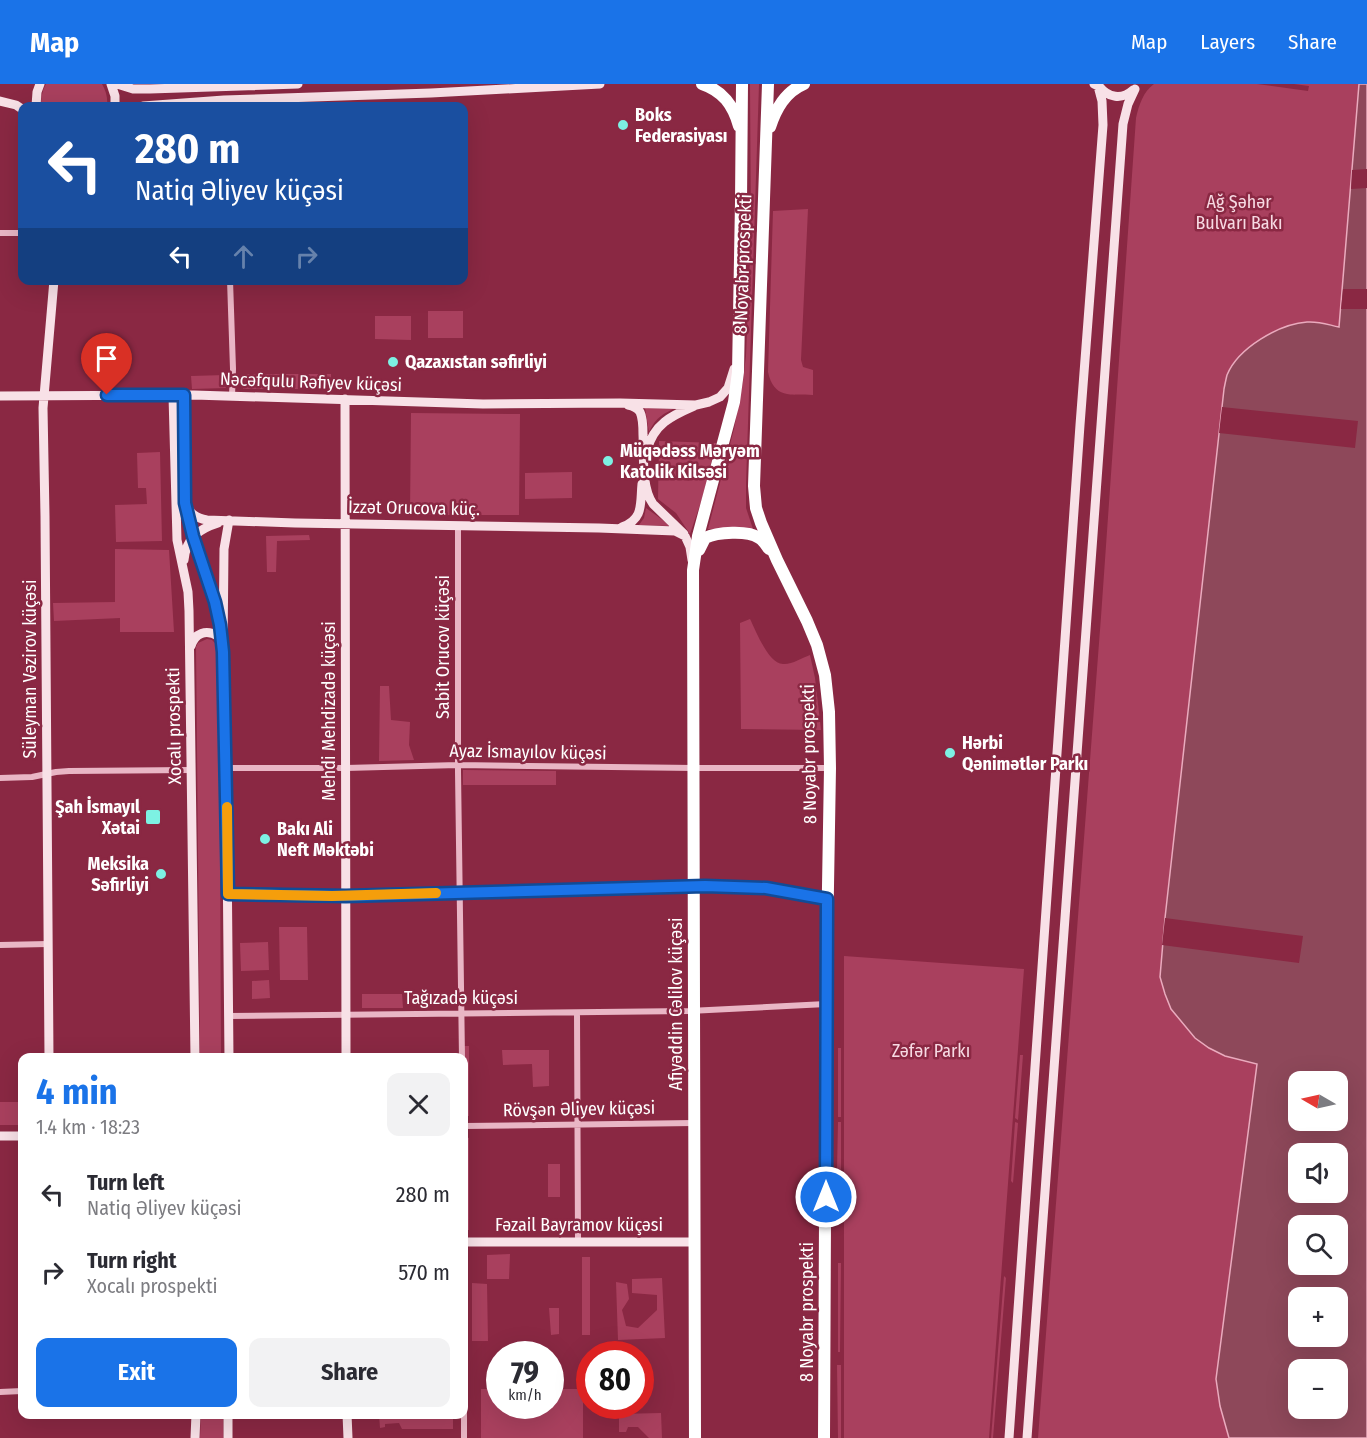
<!DOCTYPE html>
<html lang="en">
<head>
<meta charset="utf-8">
<style>
	:root { --surface:#fff; --page:#f2f2f3; --text:#2b2b33; --muted:#7c7c81; --accent:#1a73e8 }
	body { margin:0; font-family:"Fira Sans Condensed",sans-serif; background:var(--page); color:var(--text); height:100vh; display:flex; flex-direction:column; font-size:22px; white-space:nowrap }
	* { box-sizing:border-box; margin:0 }
	p { font-size:20px; color:var(--muted) }
	.icon { flex:none; width:33px; height:33px; fill:none; stroke:currentColor; stroke-width:2; stroke-linecap:round; stroke-linejoin:round }
	.map { position:relative; flex:1; overflow:hidden }
	.panel { position:absolute; left:18px; top:969px; width:450px; height:366px; display:flex; flex-direction:column; background:var(--surface); border-radius:12px; box-shadow:0 6px 24px #0002 }
	.panel>* { flex:none }
	.hud { position:absolute; left:18px; top:18px; width:450px; height:183px; border-radius:12px; box-shadow:0 6px 24px #0002; background:#1a4fa0; color:#fff; overflow:hidden }
	.needle { width:39px; rotate:279deg }
	.buttons { position:absolute; left:1288px; top:987px; display:grid; gap:12px }
	.buttons a { display:grid; place-items:center; width:60px; height:60px; border-radius:12px; background:var(--surface); box-shadow:0 6px 24px #0002; font-size:30px }
	.speed { position:absolute; left:486px; top:1257px; display:flex; gap:12px; font-size:30px; font-weight:700; text-align:center }
	.speed>* { display:grid; place-content:center; width:78px; height:78px; border-radius:50%; background:var(--surface); box-shadow:0 6px 24px #0002; line-height:1 }
	.speed small { font-size:15px; font-weight:400 }
	.speed .limit { border:9px solid #d22; background:#fff; color:#111 }
	.pin { position:absolute; display:grid; place-items:center; width:51px; height:51px; color:#fff; margin:-62px -26px; border-radius:50% 50% 50% 0; rotate:-45deg; box-shadow:0 0 6px #0007 }
	.pin .icon { rotate:45deg }
	.me { position:absolute; width:66px; margin:-33px; rotate:0deg; stroke-linejoin:round; filter:drop-shadow(0 0 4px #0008) }
	.turn { display:flex; align-items:center; gap:21px; height:126px; padding:0 18px; font-size:27px }
	.turn .icon { width:78px; height:78px; stroke-width:2.5 }
	.turn b { display:block; font-size:42px; line-height:51px }
	.lanes { display:flex; align-items:center; height:57px; padding:0 18px; background:#0003; justify-content:center; gap:30px; direction:ltr }
	.lanes .off { opacity:.35 }
	.round { display:grid; place-items:center; flex:none; width:63px; height:63px; border-radius:12px; background:var(--page) }
	.summary { display:flex; align-items:center; justify-content:space-between; height:102px; padding:0 18px }
	h1 { font-size:36px; font-weight:700; line-height:45px; color:var(--accent) }
	.action { display:flex; gap:12px; margin-top:auto; padding:12px 18px }
	.action a { flex:1; height:69px; border-radius:12px; background:var(--accent); color:#fff; font-size:24px; font-weight:700; line-height:69px; text-align:center }
	.action a+a { background:var(--page); color:var(--text) }
	ul { padding:0; list-style:none }
	li { display:flex; align-items:center; gap:18px; height:78px; padding:0 18px }
	li div { flex:1 }
	li b { display:block; font-size:22px }
	li em { font-style:normal }
	header { display:flex; align-items:center; gap:36px; box-sizing:border-box; height:84px; padding:0 30px; background:var(--accent); color:#fff }
	header strong { font-size:28px }
	nav { display:flex; gap:33px; margin-inline-start:auto; font-size:21px }
	.map>svg:first-child { display:block }
</style>
</head>
<body>
<header>
<strong>Map</strong>
<nav><a>Map</a><a>Layers</a><a>Share</a></nav>
</header>
<div class="map">
<svg width="1367" height="1354" viewBox="0 0 1367 1354">
	<rect width="100%" height="100%" fill="#8a2843"/>
	<path fill="#a9405e" d="M46,0H102C106,7 108,14 107,22H41C41,14 42,7 46,0Z
		M750,0H759L746,401V424L753,445H708L734,345L743,297L746,272L751,149Z
		M1154,0H1257L1308,7L1309,2L1294,0H1359L1342,210L1339,244L1324,239L1228,290L1224,305L1165,834L1160,893L1165,910L1171,925L1195,954L1209,964L1225,972L1257,979L1216,1295L1220,1322L1229,1354H1038L1101,533L1136,34C1139,21 1143,8 1154,0Z
		M808,125L801,276L803,283L813,286V311C790,310 774,315 768,288L773,127Z
		M428,227H463V254H428Z
		M375,232H411V256L375,255Z
		M243,290H331V305H243Z
		M225,291L226,304L192,305L191,292Z
		M645,324L673,325C660,332 656,334 649,348Z
		M411,329L520,330L519,431H410Z
		M659,357L716,359L702,415L690,450L676,429L658,415Z
		M160,368L162,457L116,458L115,421L147,420L146,404H138L137,369Z
		M572,388V414L525,415V389Z
		M646,424L671,442L639,441L644,434Z
		M309,451L310,456L277,457L276,488H267L266,452Z
		M115,465L169,466L174,548H120V534L54,537L53,519L115,518Z
		M750,535C756,547 768,579 783,580C791,581 802,574 810,571L815,594L821,646L741,645L740,539Z
		M207,555L212,556L219,563L221,973H200L196,563L198,559Z
		M380,602H389L391,636L410,638L409,661L414,676L379,677Z
		M463,686L556,687V701H463Z
		M279,843H307L308,896H280Z
		M268,858L269,886L241,887L240,859Z
		M844,872L1024,885L989,1354H844Z
		M269,896L270,914L252,915V897Z
		M362,910H402L403,924H362Z
		M463,962H469V1032H464Z
		M838,964H841V1033H838Z
		M502,966H549V1002L533,1003L532,980L503,981Z
		M1020,971H1023L1018,1036L1015,1034Z
		M0,1018H22V1041H0Z
		M838,1038H841V1086H837Z
		M1015,1038L1018,1039L1013,1099L1011,1097Z
		M465,1053L469,1054V1146H465Z
		M548,1080H560V1113H548Z
		M510,1170L509,1195H487V1171Z
		M582,1173H590V1251H582Z
		M838,1179H841L840,1268H838Z
		M1004,1192L1006,1194L993,1354H991Z
		M662,1194L665,1254L618,1256L616,1198L627,1200L629,1215L622,1226L626,1242L638,1244L657,1226V1211L632,1209V1195Z
		M472,1199L487,1200L488,1257H472Z
		M549,1224H559V1250L551,1251Z
		M837,1281H841V1354H838Z
		M481,1305H499L500,1322H550L551,1305H583V1354H481Z
		M661,1329L662,1354H649L638,1343H628L626,1348H619V1330Z
		M201,1331H223V1354H200Z
		M379,1331H389V1332L453,1331V1345H402L399,1339L385,1340V1343L380,1344Z"/>
	<path fill="#8e485a" stroke="#eaabbe" stroke-width="1.5" fill-rule="evenodd" d="M1359,0H1367V1354H1229L1220,1322L1216,1295L1257,980L1225,972L1209,964L1195,954L1171,925L1165,910L1160,893L1165,834L1224,305C1225,300 1226,295 1227,291C1238,264 1279,240 1307,238C1319,237 1329,241 1339,243ZM1299,998H1338V1036H1299ZM1299,1070H1338V1108H1299ZM1299,1142H1338V1180H1299ZM1299,1214H1338V1252H1299ZM1299,1286H1338V1324H1299Z"/>
	<path fill="#8a2843" d="M1367,85V104L1351,105L1352,86Z
		M1343,205H1367V225H1341Z
		M1222,323L1358,337L1355,364L1219,349Z
		M1165,834L1303,852L1299,879L1162,861Z"/>
	<g fill="none" stroke-linecap="round" stroke-linejoin="round">
		<path stroke="#e9b6c5" stroke-width="6" d="M0,149H22
			M230,196L233,285L232,312
			M458,441V688L462,974
			M226,684H346L458,681L694,684H830
			M0,694L32,693L56,688L69,687L191,686
			M228,811L346,812L705,802L766,804L827,815
			M0,861L48,860
			M577,929L578,1157
			M228,932L689,927L826,920
			M464,1042L694,1039
			M464,1097V1242
			M0,1308L22,1307
			M464,1315V1354"/>
		<path stroke="#f8e1e7" stroke-width="9" d="M111,0L115,12V22
			M117,0L133,5H150L298,0
			M1099,2C1108,14 1122,16 1133,6
			M0,17L16,21L22,25
			M36,22L37,8L40,0
			M143,22L224,16L431,9L600,0
			M184,311L185,419L193,451L205,485L220,539
			M0,312L194,311L483,320L620,319L696,321L709,318L720,313L728,304L734,285
			M173,312L177,456L188,508L189,527L195,974
			M345,315L346,974
			M628,321C633,322 637,323 640,328C643,334 643,344 643,351C644,371 641,403 653,420L684,450
			M647,366C654,340 671,332 694,322
			M185,419C190,429 195,434 207,436L295,439L599,444L675,447L685,452L690,463L692,476
			M622,443C644,435 640,420 642,400
			M184,476C186,454 199,445 218,439
			M191,562C195,549 206,545 218,552L222,563
			M49,974L45,432L43,324L54,196
			M229,974L227,764L223,568L224,465L229,436
			M0,1052H22
			M464,1158H694
			M347,1330L348,1354
			M195,1354L196,1330
			M228,1354V1330
			M1009,1354L1080,341L1103,41L1102,17L1098,2L1094,0
			M1027,1354L1123,40L1128,20L1135,5"/>
		<path stroke="#fff" stroke-width="12" d="M702,0C723,7 733,21 739,42
			M768,0L754,402L756,424L761,439L777,476L807,537L817,561L825,591L829,628L830,684L826,920L824,1354
			M770,43C776,25 785,8 804,0
			M699,466L705,454C717,448 748,446 759,454C763,456 766,461 769,465
			M695,1354L693,486L698,452L734,318L738,288L741,118L742,0"/>
	</g>
	<g fill="none" stroke-linecap="round" stroke-linejoin="round">
		<defs>
			<path id="route" d="M107,311H184L185,419L193,452L215,518L220,541L223,568L228,810L346,812L705,802L766,804L827,815L826,1113"/>
		</defs>
		<use href="#route" stroke="#114b97" stroke-width="15"/>
		<use href="#route" stroke="#1a73e8" stroke-width="10"/>
		<path stroke="#f59e0b" stroke-width="10" d="M227,723L228,810L332,812L436,809"/>
	</g>
	<g fill="#7df1e3" stroke="#8a2843" stroke-width="2">
		<circle cx="623" cy="41" r="6"/>
		<circle cx="393" cy="278" r="6"/>
		<circle cx="608" cy="377" r="6"/>
		<circle cx="950" cy="669" r="6"/>
		<rect x="145" y="725" width="16" height="16" rx="3"/>
		<circle cx="265" cy="755" r="6"/>
		<circle cx="161" cy="790" r="6"/>
	</g>
	<g text-anchor="middle" stroke-width="5" stroke-linejoin="round" paint-order="stroke">
		<g font-size="18" font-weight="bold" fill="#fff" stroke="#8a2843" text-anchor="start">
			<text x="635" y="37">Boks<tspan x="635" dy="21">Federasiyası</tspan></text>
			<text x="405" y="284">Qazaxıstan səfirliyi</text>
			<text x="620" y="373">Müqədəss Məryəm<tspan x="620" dy="21">Katolik Kilsəsi</tspan></text>
			<text x="962" y="665">Hərbi<tspan x="962" dy="21">Qənimətlər Parkı</tspan></text>
			<text x="140" y="729" text-anchor="end">Şah İsmayıl<tspan x="140" dy="21">Xətai</tspan></text>
			<text x="277" y="751">Bakı Ali<tspan x="277" dy="21">Neft Məktəbi</tspan></text>
			<text x="149" y="786" text-anchor="end">Meksika<tspan x="149" dy="21">Səfirliyi</tspan></text>
		</g>
		<g font-size="18" fill="#f7dae3" stroke="#8a2843">
			<text x="1239" y="124">Ağ Şəhər<tspan x="1239" dy="21">Bulvarı Bakı</tspan></text>
			<text x="931" y="973">Zəfər Parkı</text>
		</g>
		<g font-size="18" fill="#fff" stroke="#8a2843">
			<text transform="translate(743 180) rotate(-88)" y="6">8 Noyabr prospekti</text>
			<text transform="translate(311 298) rotate(2)" y="6">Nəcəfqulu Rəfiyev küçəsi</text>
			<text transform="translate(414 424) rotate(1)" y="6">İzzət Orucova küç.</text>
			<text transform="translate(443 563) rotate(-90)" y="6">Sabit Orucov küçəsi</text>
			<text transform="translate(30 585) rotate(-90)" y="6">Süleyman Vəzirov küçəsi</text>
			<text transform="translate(329 627) rotate(-90)" y="6">Mehdi Mehdizadə küçəsi</text>
			<text transform="translate(174 642) rotate(-91)" y="6">Xocalı prospekti</text>
			<text transform="translate(528 668) rotate(1)" y="6">Ayaz İsmayılov küçəsi</text>
			<text transform="translate(809 670) rotate(-91)" y="6">8 Noyabr prospekti</text>
			<text x="461" y="920">Tağızadə küçəsi</text>
			<text transform="translate(676 920) rotate(-90)" y="6">Afiyəddin Cəlilov küçəsi</text>
			<text transform="translate(579 1025) rotate(-1)" y="6">Rövşən Əliyev küçəsi</text>
			<text x="579" y="1147">Fəzail Bayramov küçəsi</text>
			<text transform="translate(807 1228) rotate(-90)" y="6">8 Noyabr prospekti</text>
		</g>
	</g>
</svg>
<div class="buttons">
<a><svg class="needle" viewBox="-14 -14 28 28"><path d="M0-13l5 13h-10z" fill="#e53935"/><path d="M0 13l5-13h-10z" fill="#7c7c81"/></svg></a>
<a><svg class="icon" aria-label="sound" viewBox="0 0 24 24"><path d="M4 9h4l5-4v14l-5-4H4zM17 9q2 3 0 6"/></svg></a>
<a><svg class="icon" aria-label="search" viewBox="0 0 24 24"><circle cx="10" cy="10" r="6"/><path d="M15 15l6 6"/></svg></a>
<a>+</a>
<a>−</a>
</div>
<div class="speed"><div>79<small>km/h</small></div><div class="limit">80</div></div>
<div class="pin" style="left:107px;top:311px;background:#d93025"><svg class="icon" aria-label="arrive" viewBox="0 0 24 24"><path d="M6 21V4h12l-3 4 3 4H6"/></svg></div>
<svg class="me" style="left:826px;top:1113px" viewBox="-20 -20 40 40"><circle r="17" fill="#1a73e8" stroke="#fff" stroke-width="3"/><path d="M0-11L8 9 0 5-8 9z" fill="#fff"/></svg>
<div class="hud">
<div class="turn"><svg class="icon" aria-label="left" viewBox="0 0 24 24"><path d="M17 20v-9H6M10 6l-5 5 5 5"/></svg><div><b>280 m</b>Natiq Əliyev küçəsi</div></div>
<div class="lanes"><svg class="icon" aria-label="left" viewBox="0 0 24 24"><path d="M17 20v-9H6M10 6l-5 5 5 5"/></svg><svg class="icon off" aria-label="ahead" viewBox="0 0 24 24"><path d="M12 20V5M6 11l6-6 6 6"/></svg><svg class="icon off" aria-label="right" viewBox="0 0 24 24"><path d="M7 20v-9h11M14 6l5 5-5 5"/></svg></div>
</div>
<section class="panel">
<div class="summary"><div><h1>4 min</h1><p>1.4 km · 18:23</p></div><a class="round"><svg class="icon" aria-label="close" viewBox="0 0 24 24"><path d="M6 6l12 12M18 6L6 18"/></svg></a></div>
<ul>
<li><svg class="icon" aria-label="left" viewBox="0 0 24 24"><path d="M17 20v-9H6M10 6l-5 5 5 5"/></svg><div><b>Turn left</b><p>Natiq Əliyev küçəsi</p></div><em>280 m</em></li>
<li><svg class="icon" aria-label="right" viewBox="0 0 24 24"><path d="M7 20v-9h11M14 6l5 5-5 5"/></svg><div><b>Turn right</b><p>Xocalı prospekti</p></div><em>570 m</em></li>
</ul>
<div class="action"><a>Exit</a><a>Share</a></div>
</section>
</div>
</body>
</html>
